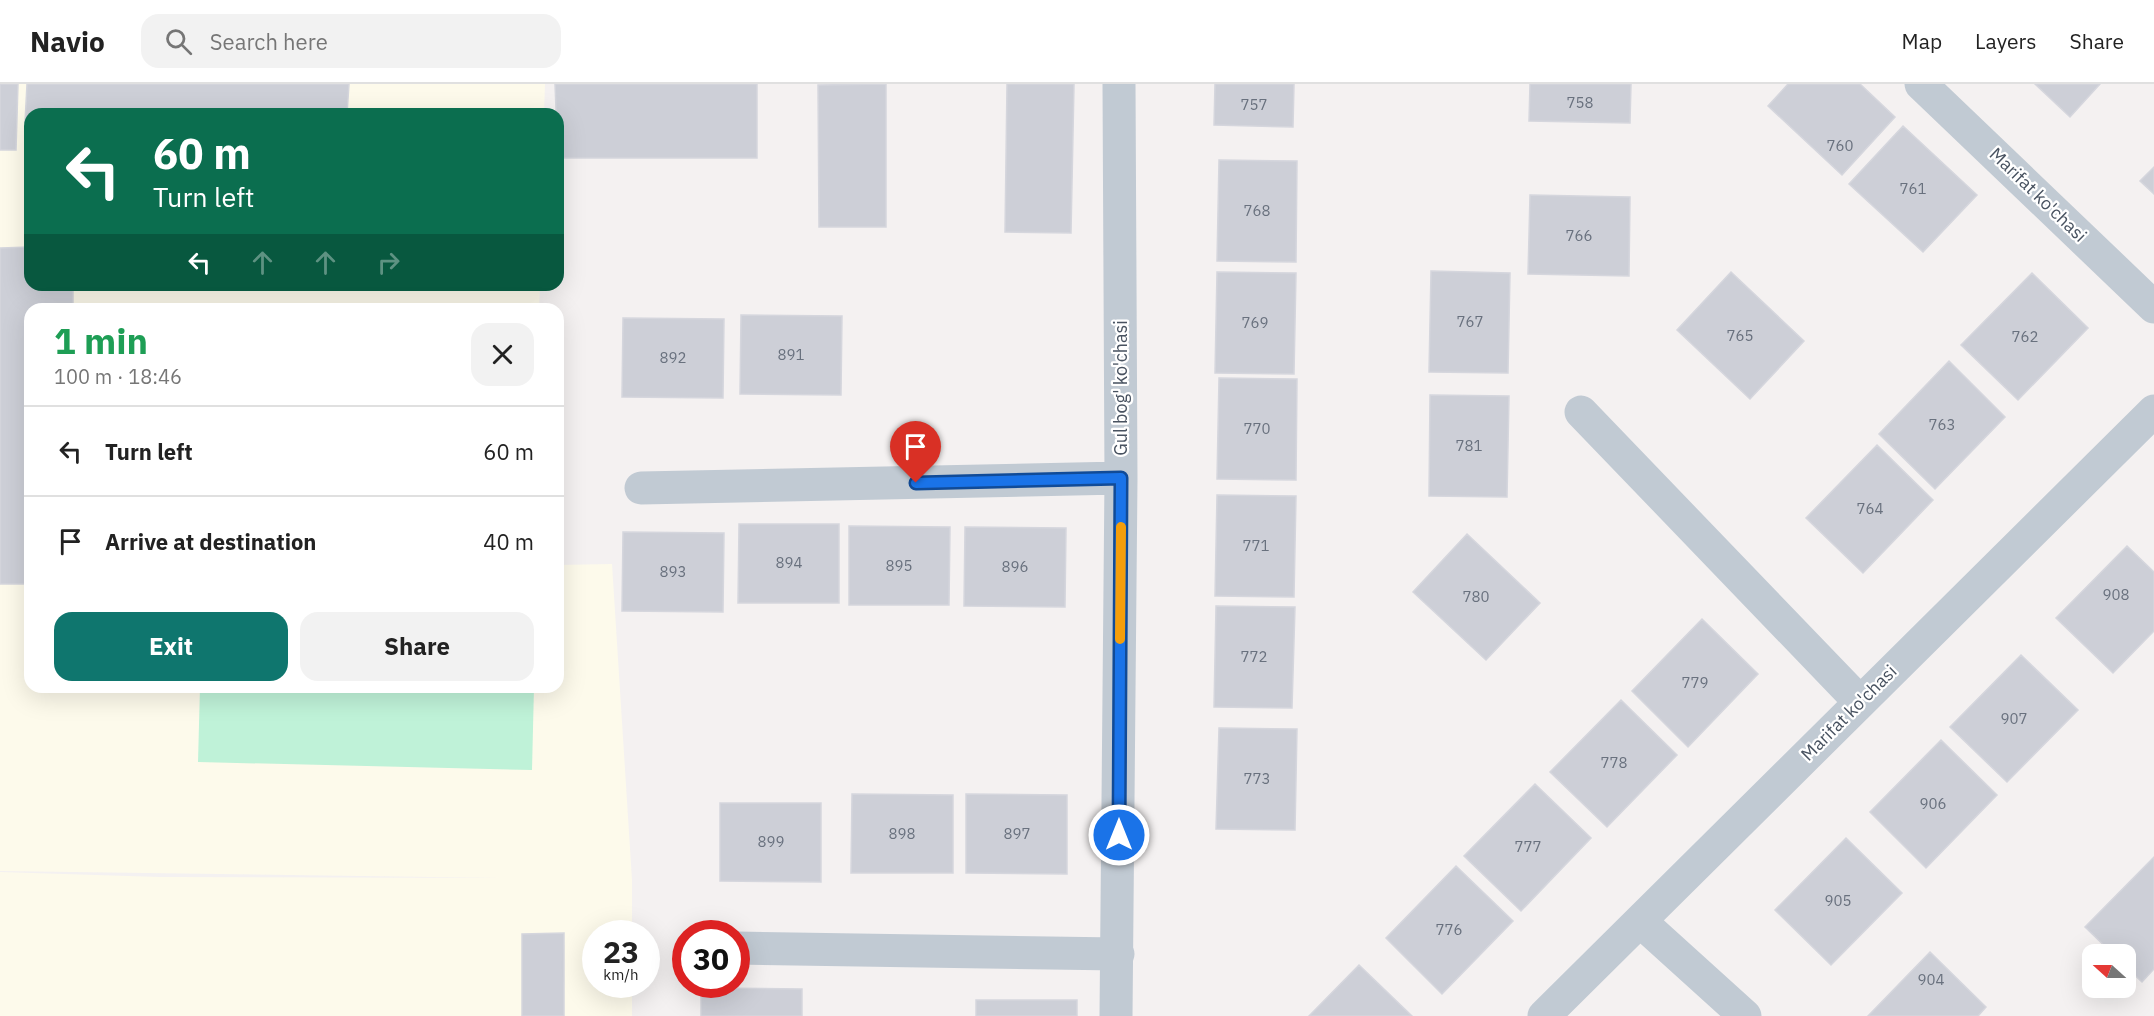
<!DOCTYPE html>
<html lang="en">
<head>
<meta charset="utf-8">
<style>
	:root { --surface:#fff; --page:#f2f2f2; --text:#222; --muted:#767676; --line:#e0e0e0; --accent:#0f766e }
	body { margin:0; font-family:"IBM Plex Sans",sans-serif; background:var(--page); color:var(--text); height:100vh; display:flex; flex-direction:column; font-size:22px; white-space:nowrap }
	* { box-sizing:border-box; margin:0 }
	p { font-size:20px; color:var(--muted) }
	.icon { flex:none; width:33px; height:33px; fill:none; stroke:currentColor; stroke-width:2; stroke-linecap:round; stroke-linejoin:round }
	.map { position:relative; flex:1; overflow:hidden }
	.drawer { position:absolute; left:24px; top:219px; width:540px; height:390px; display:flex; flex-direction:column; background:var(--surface); border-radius:18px; box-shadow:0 6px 24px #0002 }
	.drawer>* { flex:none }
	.hud { position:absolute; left:24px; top:24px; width:540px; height:183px; border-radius:18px; box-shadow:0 6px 24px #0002; background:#0b6e4f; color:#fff; overflow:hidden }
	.needle { width:39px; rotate:291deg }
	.controls { position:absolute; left:2082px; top:860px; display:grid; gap:12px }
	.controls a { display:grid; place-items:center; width:54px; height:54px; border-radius:12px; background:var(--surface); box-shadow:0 6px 24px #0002; font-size:30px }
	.speed { position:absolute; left:582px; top:836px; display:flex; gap:12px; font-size:30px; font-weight:700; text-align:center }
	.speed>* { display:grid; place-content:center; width:78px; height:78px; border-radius:50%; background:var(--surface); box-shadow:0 6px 24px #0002; line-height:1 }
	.speed small { font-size:15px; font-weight:400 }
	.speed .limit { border:9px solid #d22; background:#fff; color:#111 }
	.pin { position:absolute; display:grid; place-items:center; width:51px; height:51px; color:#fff; margin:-62px -26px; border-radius:50% 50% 50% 0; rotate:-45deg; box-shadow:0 0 6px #0007 }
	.pin .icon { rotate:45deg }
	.me { position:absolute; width:66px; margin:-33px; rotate:0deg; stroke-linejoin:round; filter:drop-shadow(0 0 4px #0008) }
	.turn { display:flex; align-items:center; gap:21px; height:126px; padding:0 30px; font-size:27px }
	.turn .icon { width:78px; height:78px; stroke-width:2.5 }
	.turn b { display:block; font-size:42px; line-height:51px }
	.lanes { display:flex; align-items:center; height:57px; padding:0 30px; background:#0003; justify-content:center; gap:30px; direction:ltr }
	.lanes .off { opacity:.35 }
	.round { display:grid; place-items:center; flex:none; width:63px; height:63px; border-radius:18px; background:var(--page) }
	.overview { display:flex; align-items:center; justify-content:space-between; height:102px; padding:0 30px }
	h1 { font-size:36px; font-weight:700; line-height:45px; color:#1e9e55 }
	.action { display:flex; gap:12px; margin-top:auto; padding:12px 30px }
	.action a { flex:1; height:69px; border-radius:18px; background:var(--accent); color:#fff; font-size:24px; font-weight:700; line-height:69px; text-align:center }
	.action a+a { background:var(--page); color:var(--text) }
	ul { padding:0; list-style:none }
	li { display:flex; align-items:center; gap:18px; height:90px; padding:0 30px; border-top:2px solid var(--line) }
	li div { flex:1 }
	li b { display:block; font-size:22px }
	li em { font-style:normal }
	header { display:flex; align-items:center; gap:36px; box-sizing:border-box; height:84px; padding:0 30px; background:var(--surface); border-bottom:2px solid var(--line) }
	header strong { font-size:28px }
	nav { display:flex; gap:33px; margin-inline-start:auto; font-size:21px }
	.search { width:420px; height:54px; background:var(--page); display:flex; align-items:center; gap:15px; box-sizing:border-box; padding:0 21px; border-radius:18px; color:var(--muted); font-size:22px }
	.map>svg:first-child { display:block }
</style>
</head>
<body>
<header>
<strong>Navio</strong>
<div class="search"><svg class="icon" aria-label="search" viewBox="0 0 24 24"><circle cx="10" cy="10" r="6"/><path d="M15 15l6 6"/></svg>Search here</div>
<nav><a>Map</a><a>Layers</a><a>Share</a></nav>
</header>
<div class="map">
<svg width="2154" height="932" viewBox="0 0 2154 932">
	<rect width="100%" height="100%" fill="#f4f1f1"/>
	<path fill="#fdfaeb" d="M0,0H545L544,30H30V201H540L539,225H30V603H558V481L612,480L632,796V849H596V900H632V932H0V788L160,793L503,794L0,787Z"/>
	<path fill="#bff2d8" d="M200,603H534L532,686L198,678Z"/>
	<path fill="#cdcfd7" stroke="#d5d6dd" stroke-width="1.5" d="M0,0H18L16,66H0Z
		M27,0H349L347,30H30V40L25,39Z
		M555,0H757V74H558Z
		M886,0V143H819L818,1Z
		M1007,0H1074L1071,149L1005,148Z
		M1215,0H1294L1293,43L1214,41Z
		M1530,0H1631L1630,39L1529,37Z
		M1788,0H1860L1895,33L1842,91L1768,22Z
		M2035,0H2100L2070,33Z
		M1903,42L1977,111L1923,168L1849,100Z
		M1219,76L1297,77L1296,178L1217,177Z
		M2154,83V110L2140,97Z
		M1530,111L1630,113L1629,192L1528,190Z
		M30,163V201H73V225H30V500H0V164Z
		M1431,187L1510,189L1508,289L1429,288Z
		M1217,188L1296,189L1294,290L1215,289Z
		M1731,188L1804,257L1750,315L1677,246Z
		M2032,189L2088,244L2018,316L1961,261Z
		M741,231L842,232L841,311L740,310Z
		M623,234L724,235L723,314L622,313Z
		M1949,277L2005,333L1935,405L1879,350Z
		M1219,294L1297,295L1296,396L1217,395Z
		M1430,311L1509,312L1507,413L1429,412Z
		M1877,361L1933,416L1863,489L1806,434Z
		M1217,411L1296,412L1294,513L1215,512Z
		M739,440H839V519H738Z
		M849,442L950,443L949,521H849Z
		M965,443L1066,444L1065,523L964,522Z
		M623,448L724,449L723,528L622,527Z
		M1467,450L1540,519L1486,576L1413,508Z
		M2127,462L2154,488V547L2113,589L2056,534Z
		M1216,522L1295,523L1292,624L1214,623Z
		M1702,535L1758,590L1688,663L1632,607Z
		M2021,571L2078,626L2007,698L1950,643Z
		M1621,616L1677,671L1607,743L1550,688Z
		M1219,644L1297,645L1295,746L1216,745Z
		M1941,656L1997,711L1926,784L1870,728Z
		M1535,700L1591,754L1521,827L1464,772Z
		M852,710L953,711V789H851Z
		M966,710L1067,711V790L966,789Z
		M720,719H821V798L720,797Z
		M1846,754L1902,809L1831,881L1775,826Z
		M2154,773V885L2142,898L2126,883V870H2113L2085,843Z
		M1456,782L1513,837L1442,910L1386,854Z
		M564,849V932H522V850Z
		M1930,868L1986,923L1978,932H1868Z
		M1359,881L1412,932H1309Z
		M701,904L802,905V932H701Z
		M976,916H1077V932H976Z"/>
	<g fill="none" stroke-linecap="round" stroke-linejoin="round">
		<path stroke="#c1cad3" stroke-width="33" d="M1921,0L2154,223
			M1581,328L1860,618
			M641,404L1121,394
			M1640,837L1745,932
			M736,864L1118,870
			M1116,932L1121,394L1119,0
			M1544,932L2154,327"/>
	</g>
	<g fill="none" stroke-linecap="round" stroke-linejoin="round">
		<defs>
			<path id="route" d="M916,399L1121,394L1119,751"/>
		</defs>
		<use href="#route" stroke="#114b97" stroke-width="15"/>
		<use href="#route" stroke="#1a73e8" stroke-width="10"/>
		<path stroke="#f59e0b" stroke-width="10" d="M1120,555L1121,443"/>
	</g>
	<g text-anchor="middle" stroke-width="4.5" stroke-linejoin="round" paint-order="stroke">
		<g font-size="15" fill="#69717e">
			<text x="1580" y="24">758</text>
			<text x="1254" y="26">757</text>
			<text x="1840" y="67">760</text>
			<text x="1913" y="110">761</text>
			<text x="1257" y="132">768</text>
			<text x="1579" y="157">766</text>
			<text x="1470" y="243">767</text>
			<text x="1255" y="244">769</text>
			<text x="1740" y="257">765</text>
			<text x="2025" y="258">762</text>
			<text x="791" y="276">891</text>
			<text x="673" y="279">892</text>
			<text x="1942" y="346">763</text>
			<text x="1257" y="350">770</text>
			<text x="1469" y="367">781</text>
			<text x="1870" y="430">764</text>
			<text x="1256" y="467">771</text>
			<text x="789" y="484">894</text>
			<text x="899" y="487">895</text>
			<text x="1015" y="488">896</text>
			<text x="673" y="493">893</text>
			<text x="2116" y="516">908</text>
			<text x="1476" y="518">780</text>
			<text x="1254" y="578">772</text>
			<text x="1695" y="604">779</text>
			<text x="2014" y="640">907</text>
			<text x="1614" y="684">778</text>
			<text x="1257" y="700">773</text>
			<text x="1933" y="725">906</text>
			<text x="902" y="755">898</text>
			<text x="1017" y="755">897</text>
			<text x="771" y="763">899</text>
			<text x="1528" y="768">777</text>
			<text x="1838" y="822">905</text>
			<text x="1449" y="851">776</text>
			<text x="1931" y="901">904</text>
		</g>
		<g font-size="18" fill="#485260" stroke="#fff">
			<text transform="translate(2038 111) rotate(44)" y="6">Marifat ko'chasi</text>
			<text transform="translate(1121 304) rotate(-90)" y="6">Gul bog' ko'chasi</text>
			<text transform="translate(1849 629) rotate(-45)" y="6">Marifat ko'chasi</text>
		</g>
	</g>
</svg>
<div class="controls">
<a><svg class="needle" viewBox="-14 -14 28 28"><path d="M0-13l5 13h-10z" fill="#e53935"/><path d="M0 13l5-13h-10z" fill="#767676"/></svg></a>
</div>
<div class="speed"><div>23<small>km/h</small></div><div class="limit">30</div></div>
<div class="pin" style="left:916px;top:399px;background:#d93025"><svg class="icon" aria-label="arrive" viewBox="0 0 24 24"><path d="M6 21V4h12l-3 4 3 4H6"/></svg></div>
<svg class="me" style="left:1119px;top:751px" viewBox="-20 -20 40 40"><circle r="17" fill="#1a73e8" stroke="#fff" stroke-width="3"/><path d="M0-11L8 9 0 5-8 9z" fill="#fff"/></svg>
<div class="hud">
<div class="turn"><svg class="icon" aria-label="left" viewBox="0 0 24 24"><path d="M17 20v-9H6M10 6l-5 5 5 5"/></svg><div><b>60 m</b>Turn left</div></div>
<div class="lanes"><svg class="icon" aria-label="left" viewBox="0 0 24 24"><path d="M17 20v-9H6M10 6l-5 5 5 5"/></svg><svg class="icon off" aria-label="ahead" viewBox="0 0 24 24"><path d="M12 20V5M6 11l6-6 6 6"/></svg><svg class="icon off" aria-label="ahead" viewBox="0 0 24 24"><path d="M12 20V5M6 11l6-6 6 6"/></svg><svg class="icon off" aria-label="right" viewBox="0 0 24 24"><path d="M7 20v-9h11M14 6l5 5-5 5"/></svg></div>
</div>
<section class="drawer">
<div class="overview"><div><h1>1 min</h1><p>100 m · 18:46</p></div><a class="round"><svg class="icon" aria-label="close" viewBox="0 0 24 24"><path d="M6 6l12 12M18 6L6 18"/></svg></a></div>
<ul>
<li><svg class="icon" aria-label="left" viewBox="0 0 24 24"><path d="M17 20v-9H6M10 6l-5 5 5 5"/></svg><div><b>Turn left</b></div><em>60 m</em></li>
<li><svg class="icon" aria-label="arrive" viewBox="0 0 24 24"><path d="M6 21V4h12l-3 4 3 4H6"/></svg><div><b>Arrive at destination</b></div><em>40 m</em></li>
</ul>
<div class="action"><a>Exit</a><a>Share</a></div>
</section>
</div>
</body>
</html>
